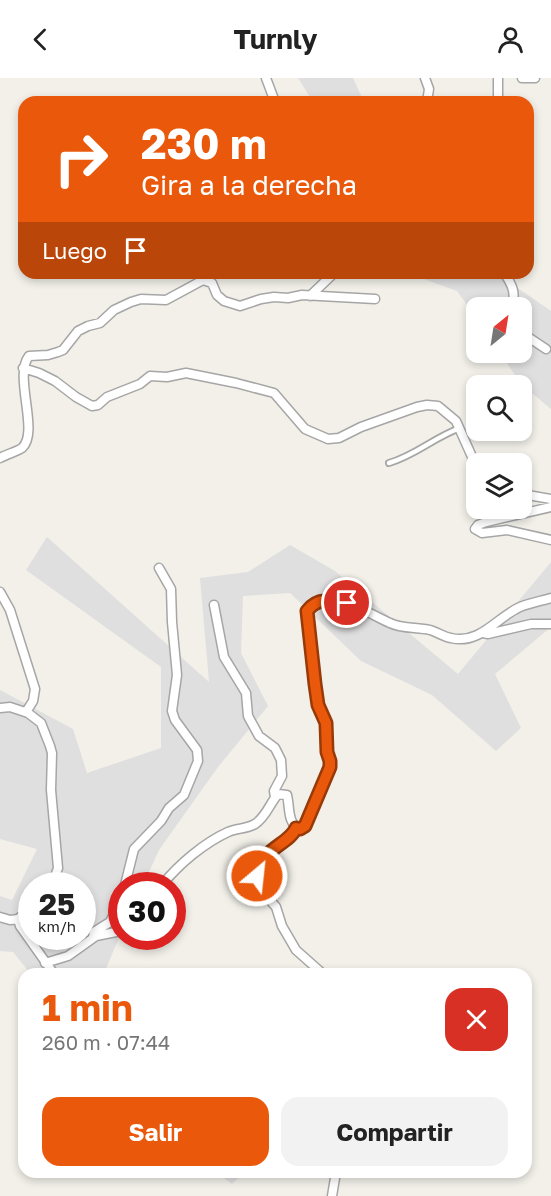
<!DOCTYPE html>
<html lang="es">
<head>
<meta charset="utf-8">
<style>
	:root { --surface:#fff; --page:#f2f2f2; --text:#222; --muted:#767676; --accent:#ea580c }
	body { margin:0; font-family:"Golos Text",sans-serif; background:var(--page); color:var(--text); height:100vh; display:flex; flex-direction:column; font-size:22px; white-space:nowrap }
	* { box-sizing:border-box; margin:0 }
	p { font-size:20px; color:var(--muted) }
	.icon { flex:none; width:33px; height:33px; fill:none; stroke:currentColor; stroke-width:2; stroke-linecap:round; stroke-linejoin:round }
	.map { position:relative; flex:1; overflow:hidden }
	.sheet { position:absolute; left:18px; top:890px; width:514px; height:210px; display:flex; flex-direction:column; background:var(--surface); border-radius:18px; box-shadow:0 3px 9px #0003 }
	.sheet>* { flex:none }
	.hud { position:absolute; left:18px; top:18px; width:516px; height:183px; border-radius:18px; box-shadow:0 3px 9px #0003; background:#ea580c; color:#fff; overflow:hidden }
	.needle { width:39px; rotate:30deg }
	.tools { position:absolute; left:466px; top:219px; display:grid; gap:12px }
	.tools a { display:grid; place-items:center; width:66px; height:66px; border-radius:12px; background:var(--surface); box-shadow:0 3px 9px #0003; font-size:30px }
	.speed { position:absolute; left:18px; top:794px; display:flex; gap:12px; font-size:30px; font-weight:700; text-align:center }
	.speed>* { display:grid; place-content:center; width:78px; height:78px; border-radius:50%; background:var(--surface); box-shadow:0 3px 9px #0003; line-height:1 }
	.speed small { font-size:15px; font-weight:400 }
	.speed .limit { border:9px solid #d22; background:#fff; color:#111 }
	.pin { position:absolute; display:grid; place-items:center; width:51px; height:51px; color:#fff; margin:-26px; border:3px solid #fff; border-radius:50%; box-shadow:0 2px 6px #0007 }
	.me { position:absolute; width:66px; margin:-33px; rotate:28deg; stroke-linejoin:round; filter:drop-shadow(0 0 4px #0008) }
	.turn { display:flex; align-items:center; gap:21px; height:126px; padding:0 24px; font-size:27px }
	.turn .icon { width:78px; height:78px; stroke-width:2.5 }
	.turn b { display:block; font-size:42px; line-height:51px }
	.then { display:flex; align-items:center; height:57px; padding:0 24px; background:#0003; gap:12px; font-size:22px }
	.round { display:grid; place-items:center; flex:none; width:63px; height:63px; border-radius:18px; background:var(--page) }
	.summary { display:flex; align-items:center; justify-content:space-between; height:102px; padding:0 24px }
	h1 { font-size:36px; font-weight:700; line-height:45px; color:var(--accent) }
	.cta { display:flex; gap:12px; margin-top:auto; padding:12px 24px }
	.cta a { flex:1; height:69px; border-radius:18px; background:var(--accent); color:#fff; font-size:24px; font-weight:700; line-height:69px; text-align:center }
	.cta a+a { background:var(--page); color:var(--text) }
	header { display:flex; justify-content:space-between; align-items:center; height:78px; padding:0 24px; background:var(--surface); font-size:27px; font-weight:700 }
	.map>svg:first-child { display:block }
</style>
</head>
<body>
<header><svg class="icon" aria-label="back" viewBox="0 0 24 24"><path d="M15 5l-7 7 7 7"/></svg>Turnly<svg class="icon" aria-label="person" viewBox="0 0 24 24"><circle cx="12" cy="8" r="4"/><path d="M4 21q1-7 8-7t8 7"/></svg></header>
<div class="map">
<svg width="551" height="1118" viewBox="0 0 551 1118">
	<rect width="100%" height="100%" fill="#f2f0e9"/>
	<path fill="#e0dfdf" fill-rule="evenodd" d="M298,0H353L364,24H313Z
		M407,195H496L551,233V331L521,306L500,275L522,274V230H477V241L457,213Z
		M47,459L209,604L200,500L248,494L290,467L335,493L458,596L551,484V549L495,596L521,650L496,673L432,617L361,583L290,515L243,518L241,575L268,628L218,689L159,772L143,807H122L121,855L105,893L107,895H30L13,874L0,873V818L12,822L37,771L0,761V612L73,651L87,695L161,670V589L26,492ZM32,807H82V858H32Z
		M216,1094H245L232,1106Z"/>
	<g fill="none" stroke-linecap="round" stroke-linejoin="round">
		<defs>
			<path id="service" d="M389,385C416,377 433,360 460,350"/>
			<path id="minor" d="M266,0L275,24
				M425,0L429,11L427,24
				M498,0V24
				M522,0H535
				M504,195C512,206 517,216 511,230
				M310,218L334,195
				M522,255L546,271
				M23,290L39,295L55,303L76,319L92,328L98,327L107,319L140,306L150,298L167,299L186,295L236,305L274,315L305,351L328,361L339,360L361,349L417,329L427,327L438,328L456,343L477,390
				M0,380C7,376 16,374 22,370C40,354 13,298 29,278L48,277L58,274L63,272L78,253L88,248L100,245L114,232L131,224L141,221L166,222L203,202L212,205L217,217L224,223L240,228L261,221L274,219L288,220L302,217L375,221
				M522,416L551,421
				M551,429L486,444L478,447L475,451L482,455L507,452L551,462
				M0,514L10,532L35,611L33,623L26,634
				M214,527L224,579L246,615L248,638L259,658L275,670L281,682L282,698L274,713L275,719
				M483,555L488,556L531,546H551
				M0,630L10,629L28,635L41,645L50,668L52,675L51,712L58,790L52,807
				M296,750L294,755L274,769L268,776L257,793V801L261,812L276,829L282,848L296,872L323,896
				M125,807L134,771L161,743L169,730L184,717L198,683L197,672L175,642L172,633L177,597L172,544L171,511L159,490
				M162,807C179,786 204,765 228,754C237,750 247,751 255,746C266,739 270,725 278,716L287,717C290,729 287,746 300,751L305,748L309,740L331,686L327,674L326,645L318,627L315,606L307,533C325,506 369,536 390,545C402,551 417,549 430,552C437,554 444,559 451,560C480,567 497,539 520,529C530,525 541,523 551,520
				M32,829L18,841L20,848L54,896
				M0,839L10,842L18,841
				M93,859L94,854L110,844L122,820
				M45,885L68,878L96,858L116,854L122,851
				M332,1118L336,1094"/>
		</defs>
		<use href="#service" stroke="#a6a6a6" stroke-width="8"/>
		<use href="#minor" stroke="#a6a6a6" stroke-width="11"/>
		<use href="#service" stroke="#fff" stroke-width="4.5"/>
		<use href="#minor" stroke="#fff" stroke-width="8"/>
	</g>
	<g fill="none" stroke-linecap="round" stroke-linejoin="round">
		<defs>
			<path id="route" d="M257,798C259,771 289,767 296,750L300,751L305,748L330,689V683L327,674L326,645L318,627L315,606L307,533C317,519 332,522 347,525"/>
		</defs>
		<use href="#route" stroke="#983908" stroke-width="15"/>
		<use href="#route" stroke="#ea580c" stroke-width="10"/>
	</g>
</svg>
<div class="tools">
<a><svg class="needle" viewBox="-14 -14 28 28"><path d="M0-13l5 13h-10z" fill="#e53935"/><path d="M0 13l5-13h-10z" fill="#767676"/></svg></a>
<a><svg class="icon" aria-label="search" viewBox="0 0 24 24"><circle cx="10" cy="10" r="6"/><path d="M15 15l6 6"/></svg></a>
<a><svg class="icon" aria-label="layers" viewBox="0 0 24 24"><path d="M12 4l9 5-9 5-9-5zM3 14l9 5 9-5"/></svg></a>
</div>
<div class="speed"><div>25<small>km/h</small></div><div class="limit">30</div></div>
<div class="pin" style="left:347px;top:525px;background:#d93025"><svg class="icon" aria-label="arrive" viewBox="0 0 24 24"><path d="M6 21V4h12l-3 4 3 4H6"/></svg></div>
<svg class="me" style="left:257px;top:798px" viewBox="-20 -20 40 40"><circle r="17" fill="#ea580c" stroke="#fff" stroke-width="3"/><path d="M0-11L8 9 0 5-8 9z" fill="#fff"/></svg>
<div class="hud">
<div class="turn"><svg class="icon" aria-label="right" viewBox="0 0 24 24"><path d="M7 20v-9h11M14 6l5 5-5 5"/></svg><div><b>230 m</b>Gira a la derecha</div></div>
<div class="then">Luego<svg class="icon" aria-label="arrive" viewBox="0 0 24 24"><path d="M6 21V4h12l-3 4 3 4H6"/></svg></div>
</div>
<section class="sheet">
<div class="summary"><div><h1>1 min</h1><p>260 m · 07:44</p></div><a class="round" style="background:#d93025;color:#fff"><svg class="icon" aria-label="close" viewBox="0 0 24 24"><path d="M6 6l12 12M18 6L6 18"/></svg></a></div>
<div class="cta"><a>Salir</a><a>Compartir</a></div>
</section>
</div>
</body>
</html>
